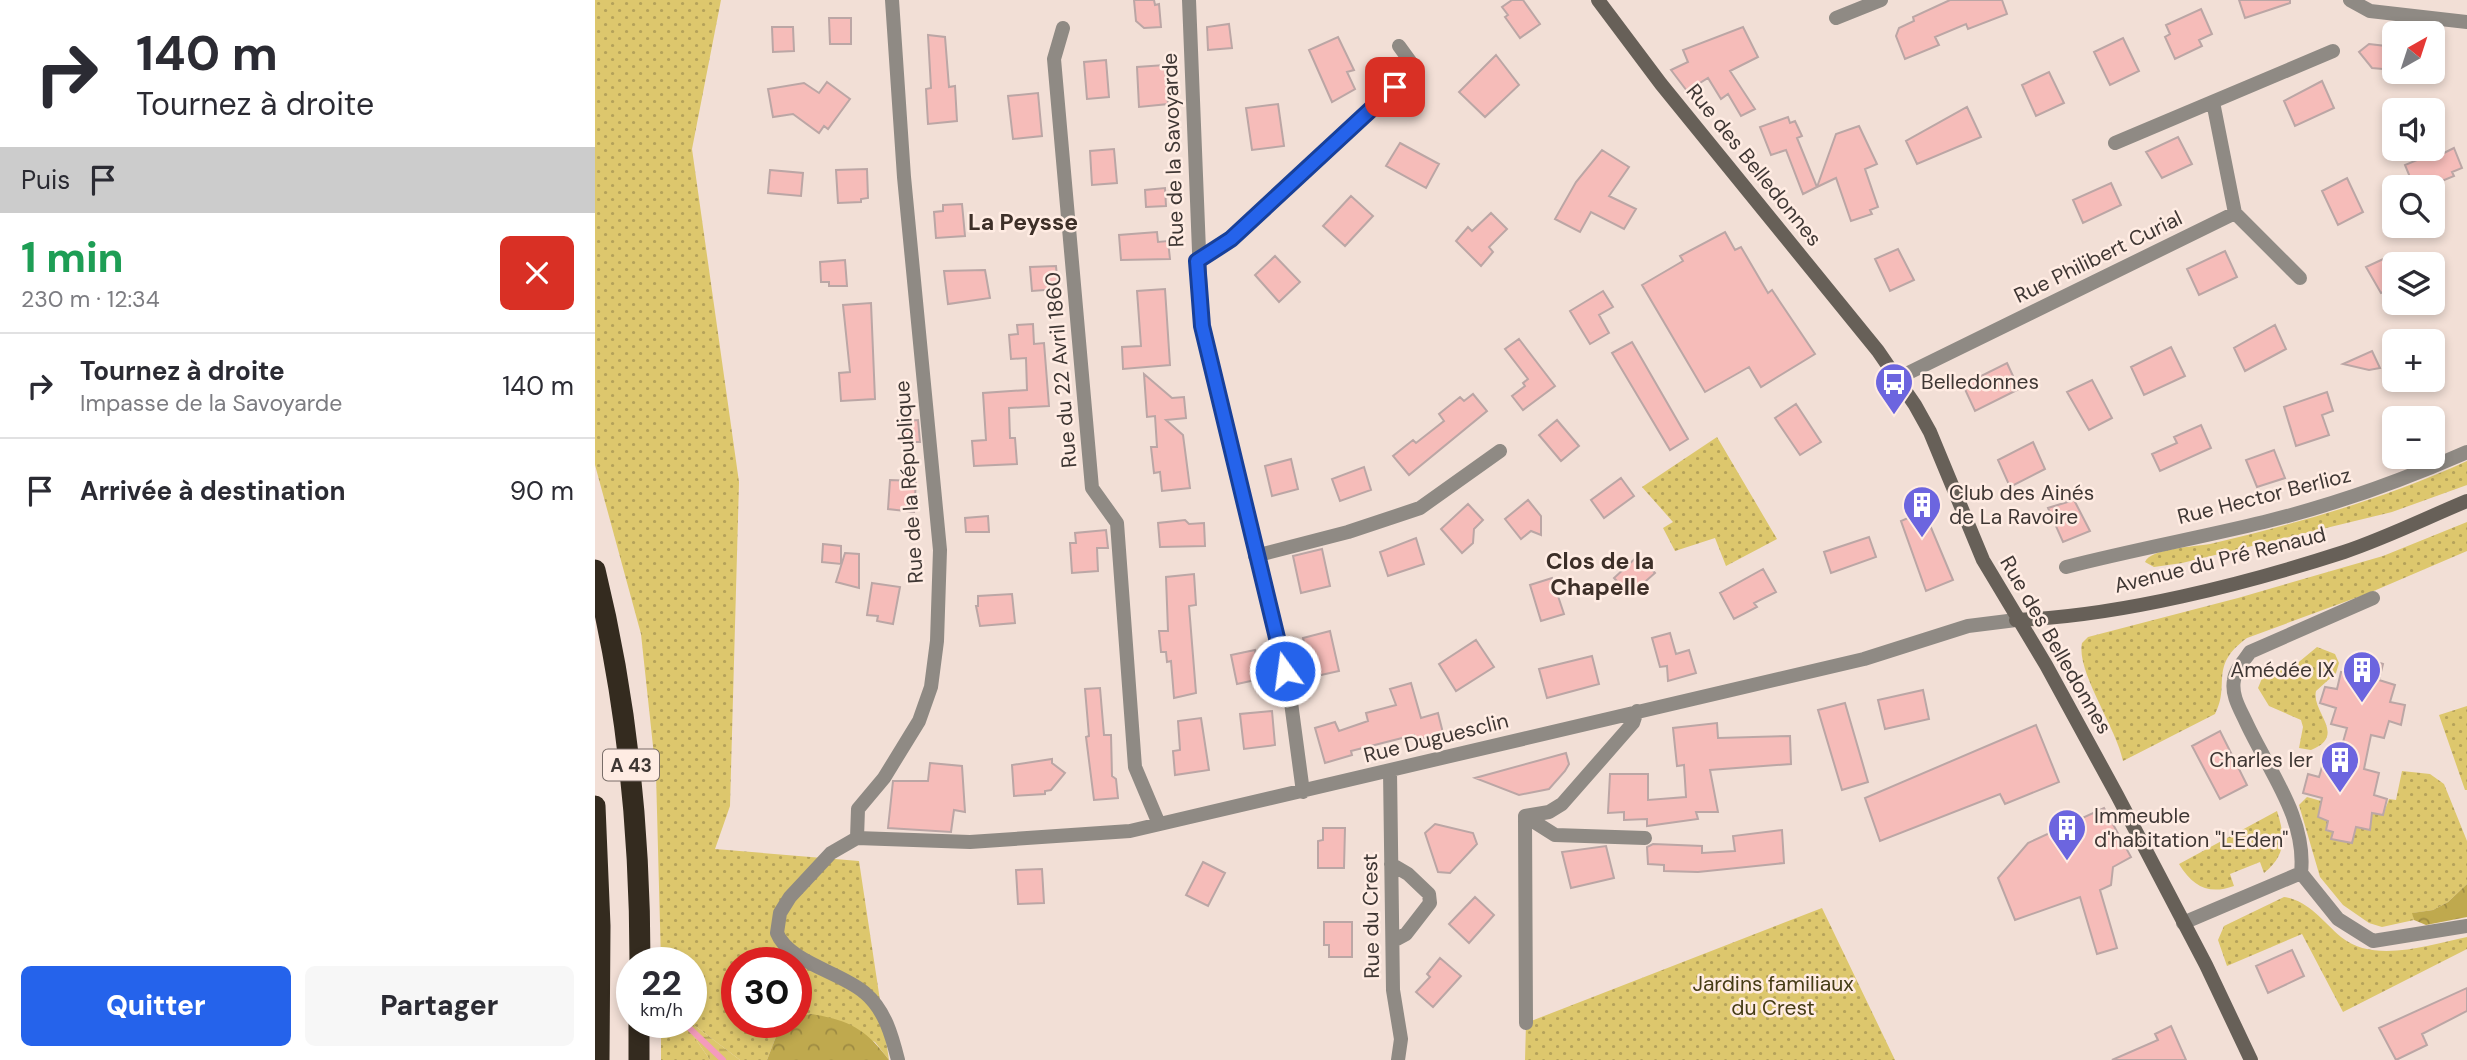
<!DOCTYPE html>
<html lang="fr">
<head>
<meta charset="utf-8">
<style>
	:root { --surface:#fff; --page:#f7f7f7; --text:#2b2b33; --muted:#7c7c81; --line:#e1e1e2; --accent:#2563eb }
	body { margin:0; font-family:"DM Sans",sans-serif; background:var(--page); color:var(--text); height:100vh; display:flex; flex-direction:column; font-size:26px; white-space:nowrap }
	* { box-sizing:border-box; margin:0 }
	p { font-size:23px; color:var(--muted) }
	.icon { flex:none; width:38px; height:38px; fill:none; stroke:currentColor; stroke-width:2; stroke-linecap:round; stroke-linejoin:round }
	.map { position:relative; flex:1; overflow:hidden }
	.side { display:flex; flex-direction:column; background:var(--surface); width:595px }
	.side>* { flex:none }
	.banner { background:#fff; color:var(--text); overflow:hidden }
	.needle { width:46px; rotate:39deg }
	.tools { position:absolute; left:1787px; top:21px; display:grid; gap:14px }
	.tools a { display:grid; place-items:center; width:63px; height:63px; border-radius:10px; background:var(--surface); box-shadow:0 4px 10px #0003; font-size:35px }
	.speed { position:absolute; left:21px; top:947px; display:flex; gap:14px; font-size:35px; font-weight:700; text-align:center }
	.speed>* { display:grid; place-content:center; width:91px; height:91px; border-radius:50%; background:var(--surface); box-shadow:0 4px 10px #0003; line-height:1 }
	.speed small { font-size:18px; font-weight:400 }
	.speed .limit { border:10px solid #d22; background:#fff; color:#111 }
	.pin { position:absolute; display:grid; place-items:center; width:60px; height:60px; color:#fff; margin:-30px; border-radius:14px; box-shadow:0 4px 10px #0006 }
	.me { position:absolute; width:77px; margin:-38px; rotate:346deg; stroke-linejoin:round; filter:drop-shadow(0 0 5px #0008) }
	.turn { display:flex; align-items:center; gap:24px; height:147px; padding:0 21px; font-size:32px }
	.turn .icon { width:91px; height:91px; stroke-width:2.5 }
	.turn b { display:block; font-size:49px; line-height:60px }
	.then { display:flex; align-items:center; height:66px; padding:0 21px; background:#0003; gap:14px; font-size:26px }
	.round { display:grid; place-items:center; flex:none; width:74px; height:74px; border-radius:10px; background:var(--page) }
	.summary { display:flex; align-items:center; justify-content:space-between; height:119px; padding:0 21px }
	h1 { font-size:42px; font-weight:800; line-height:52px; color:#1e9e55 }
	.cta { display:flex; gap:14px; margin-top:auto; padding:14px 21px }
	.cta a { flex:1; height:80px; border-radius:10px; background:var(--accent); color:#fff; font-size:28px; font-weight:800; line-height:80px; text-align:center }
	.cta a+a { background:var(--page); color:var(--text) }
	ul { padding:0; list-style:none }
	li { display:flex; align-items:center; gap:21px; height:105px; padding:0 21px; border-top:2px solid var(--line) }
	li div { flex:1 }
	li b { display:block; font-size:26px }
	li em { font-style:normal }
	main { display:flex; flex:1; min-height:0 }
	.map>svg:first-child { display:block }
</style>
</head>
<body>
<main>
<section class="side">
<div class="banner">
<div class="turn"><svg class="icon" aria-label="right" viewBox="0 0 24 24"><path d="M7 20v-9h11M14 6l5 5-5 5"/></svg><div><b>140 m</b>Tournez à droite</div></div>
<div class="then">Puis<svg class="icon" aria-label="arrive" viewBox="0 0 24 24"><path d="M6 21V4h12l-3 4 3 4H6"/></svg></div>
</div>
<div class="summary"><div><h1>1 min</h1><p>230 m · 12:34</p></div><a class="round" style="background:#d93025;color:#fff"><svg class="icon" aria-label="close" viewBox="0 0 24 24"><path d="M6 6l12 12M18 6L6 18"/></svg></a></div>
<ul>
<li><svg class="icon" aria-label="right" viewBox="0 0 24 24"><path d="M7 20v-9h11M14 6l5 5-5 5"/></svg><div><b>Tournez à droite</b><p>Impasse de la Savoyarde</p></div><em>140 m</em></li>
<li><svg class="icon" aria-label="arrive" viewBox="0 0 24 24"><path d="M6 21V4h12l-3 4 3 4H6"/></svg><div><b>Arrivée à destination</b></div><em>90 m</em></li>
</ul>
<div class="cta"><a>Quitter</a><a>Partager</a></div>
</section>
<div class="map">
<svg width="1872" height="1060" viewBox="0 0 1872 1060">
	<defs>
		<pattern id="grass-dots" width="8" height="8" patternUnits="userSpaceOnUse" patternTransform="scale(1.75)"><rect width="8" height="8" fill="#ddc76d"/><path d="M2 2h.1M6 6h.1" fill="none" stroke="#b5a25a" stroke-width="1.8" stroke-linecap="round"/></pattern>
		<pattern id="forest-crowns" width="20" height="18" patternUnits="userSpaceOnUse" patternTransform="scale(1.75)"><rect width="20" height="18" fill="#bfa94e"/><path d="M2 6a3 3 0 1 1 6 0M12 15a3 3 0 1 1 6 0" fill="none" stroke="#9d8a42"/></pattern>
		<pattern id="wetland-marsh" width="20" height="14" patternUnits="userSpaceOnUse" patternTransform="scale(1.75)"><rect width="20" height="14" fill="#ddc76d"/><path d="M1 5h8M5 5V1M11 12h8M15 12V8" fill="none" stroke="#b5a25a"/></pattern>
	</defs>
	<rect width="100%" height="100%" fill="#f2dfd6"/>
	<path fill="url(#grass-dots)" d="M0,0H126L97,149L144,482L135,806L120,849L264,861L294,1060L280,1042L216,1014L201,1017V962H142V1022H193L182,1034L172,1060H145L95,1022L96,962H66L61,774L46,634L0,465Z
		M1122,437L1182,539L1131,566L1120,538L1080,551L1068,528L1078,522L1047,487Z
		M1872,461V485L1797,512L1587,563L1559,567L1550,562C1556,548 1599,547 1615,544C1704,523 1789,499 1872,461Z
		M1872,522V551L1774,593L1652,638C1613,666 1636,684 1620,714L1528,761C1521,727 1481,671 1487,643L1493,637L1643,598L1788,556Z
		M1722,647L1740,654L1744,663L1741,673L1721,691C1716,712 1753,735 1716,750L1704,748L1708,727L1706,720L1674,706L1663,688L1670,671L1699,666Z
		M1872,706V790H1870L1844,715Z
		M1807,771L1835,774L1849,784L1872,841V884L1853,902L1838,910L1818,913L1819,920L1787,927L1774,923L1748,905L1725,877L1704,805L1712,797L1726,801L1723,817L1733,821L1731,830L1738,832L1737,838L1756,843L1761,827L1775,830L1777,813L1788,815L1794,799L1801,800Z
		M1682,811C1690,836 1692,855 1669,873L1665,862L1635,874L1639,886C1614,895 1598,887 1584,864Z
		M1689,897C1714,901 1727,921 1746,937C1779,964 1834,945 1872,937V949L1748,1012L1707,934L1632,966L1623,940L1629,926Z
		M1227,908L1300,1060H930L931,1023Z
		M66,1022H89L115,1060H66Z"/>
	<path fill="url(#forest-crowns)" d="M1872,884V917L1831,925L1819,920L1817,913L1838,910L1853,902Z
		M216,1014C254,1020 271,1029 294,1060H172L182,1034L191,1024L201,1022L203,1016Z"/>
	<path fill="url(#wetland-marsh)" d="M89,1022H95L145,1060H115Z"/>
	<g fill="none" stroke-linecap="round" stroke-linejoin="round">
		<path stroke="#f49bbc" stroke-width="6" d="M88,1022L128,1060"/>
	</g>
	<path fill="#f6bcb9" stroke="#bba6a5" stroke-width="2" d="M539,0H559L560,5L564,4L566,27L549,28L541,21Z
		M917,0H928L945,24L925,38L910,17L913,15L907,7Z
		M1355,0H1407L1412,14L1373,29L1371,24L1340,37L1344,45L1310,59L1301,36L1304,28L1319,21L1318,17Z
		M1644,0H1695V3L1650,18Z
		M1606,9L1617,34L1604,40L1607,46L1580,59L1570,37L1575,34L1571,25Z
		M234,18H256V44H235Z
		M634,24L637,48L613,50L612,27Z
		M177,27H198L199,51L178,52Z
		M1148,27L1163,57L1135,71L1160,109L1146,116L1133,94L1126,99L1113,78L1092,91L1076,70L1093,62L1088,50Z
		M333,35L350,37L354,87L360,86L362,121L333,124L331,89L336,88Z
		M743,37L759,70L752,72L760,89L737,102L714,50Z
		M1528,38L1544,71L1515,85L1499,52Z
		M1774,44L1799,47V70L1777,68L1764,52Z
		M901,55L924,85L890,117L864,92Z
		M511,60L514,97L492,99L489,62Z
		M570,65L573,104L544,107L542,67Z
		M1454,72L1469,103L1441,116L1427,85Z
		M1727,81L1739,108L1700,126L1689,101Z
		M232,82L255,99L233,129L229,126L224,133L198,114L178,117L173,89L209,83L224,93Z
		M443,93L447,136L418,139L413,96Z
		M683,104L689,146L657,150L651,108Z
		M1372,107L1386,137L1322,164L1311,141Z
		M1193,117L1195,123L1200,121L1207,136L1202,138L1222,187L1208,194L1191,150L1176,155L1165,127Z
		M1264,126L1282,164L1270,169L1283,207L1275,210L1277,214L1256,221L1241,178L1222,187L1241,134Z
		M1583,137L1597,164L1567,178L1551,152Z
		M805,143L844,164L831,188L791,166Z
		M1859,148L1867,168L1857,172L1859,176L1835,186L1833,181L1819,187L1810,165L1848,149L1849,153Z
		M519,149L522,183L497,185L495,151Z
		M1007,150L1034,167L1014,196L1041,209L1029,229L996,212L985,232L960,219L981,182Z
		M272,169L273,198L266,199V202L243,203L241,170Z
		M175,170L208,173L206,196L173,193Z
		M1752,178L1768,212L1743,225L1727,191Z
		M1516,183L1526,205L1488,223L1478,200Z
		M570,188L571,206L551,207L550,190Z
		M756,196L778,216L750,246L728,226Z
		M367,204L370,236L341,238L339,212L348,211V205Z
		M896,213L912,229L894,247L898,252L886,266L861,241L873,227L877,231Z
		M562,232L563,242L573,241L575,259L526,260L524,235Z
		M1130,232L1140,250L1146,247L1173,293L1177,290L1220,354L1166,387L1154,367L1110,392L1047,285L1088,261L1085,256Z
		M1303,249L1319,280L1295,291L1280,259Z
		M1630,251L1642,277L1604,295L1592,269Z
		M1799,254V288L1786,293L1771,267Z
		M680,256L705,282L684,302L660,275Z
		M250,260L252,286H234V282H226L225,262Z
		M461,266L463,289L437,291L435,267Z
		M390,270L395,298L353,304L349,271Z
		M570,289L575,365L528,369L527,347L546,346L542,291Z
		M1008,291L1018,307L1004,315L1014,333L995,344L975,311Z
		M276,303L280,399L246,401L244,373L255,372L248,305Z
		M438,324L439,344L449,343L454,406L414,408L415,438H420L422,464L379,466L377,441L391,440L388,393L432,390L431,358L416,359L414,335L423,334L422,325Z
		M1680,325L1691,349L1650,371L1639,348Z
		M924,339L960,386L928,410L917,396L930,386L928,383L933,379L910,349Z
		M1037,342L1093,439L1075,450L1017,353Z
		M1576,347L1590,376L1549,395L1536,367Z
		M1777,351L1785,368L1774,370L1748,364Z
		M1412,363L1424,389L1380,411L1368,385Z
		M549,374L577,398L589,397L591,418L571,420L588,435L595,488L567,491L565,472L559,473L556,447H562L560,416L552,417Z
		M1497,380L1517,418L1494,430L1472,392Z
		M1732,392L1738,411L1727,415L1734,435L1701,446L1689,407Z
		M878,394L892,411L814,475L798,456L818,440L821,443L849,421L844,414L865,397L869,401Z
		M1201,404L1226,442L1205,455L1180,418Z
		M323,420L325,442H308L307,421Z
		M962,420L984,446L966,461L944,435Z
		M1606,425L1616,448L1565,471L1557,454L1582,443L1579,437Z
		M1438,442L1450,469L1415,487L1403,460Z
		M1679,450L1690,478L1662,487L1651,460Z
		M696,459L703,489L677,496L670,466Z
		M769,467L776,490L745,501L737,479Z
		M1026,478L1039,496L1009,518L996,500Z
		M295,480L321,481L319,512L293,509Z
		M933,500L946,516V535L936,531L926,539L910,519Z
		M1479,500L1495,531L1468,542L1453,508Z
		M873,504L888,520L879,529L878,543L867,553L846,529Z
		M1329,511L1358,580L1331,591L1306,521Z
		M393,516L394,532H371L370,518Z
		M590,520L594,524L609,523L610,546L565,547L563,523Z
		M511,530L513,548H502L503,571L477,573L475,543H481L480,533Z
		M1274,537L1281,557L1236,573L1229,552Z
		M821,538L829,564L793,576L785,552Z
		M228,544L246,546V564L227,562Z
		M727,549L735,586L706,593L698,556Z
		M250,553L264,554V588L241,582Z
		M1044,555L1060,573L1035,595L1019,578Z
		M1168,569L1181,592L1159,603L1162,607L1139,619L1125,593Z
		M599,574L601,605L594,606L601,693L579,698L576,661L572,662L571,652H566L564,631H573L571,577Z
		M957,578L969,614L946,621L935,585Z
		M277,583L305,587L298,624L282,621L283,616L272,615Z
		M417,594L420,623L385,626L381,606H383V596Z
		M735,631L744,671L717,677L708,638Z
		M1075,633L1081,654L1094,650L1101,673L1073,681L1072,666L1065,667L1057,638Z
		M881,640L899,667L861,691L844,664Z
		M660,650L665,679L642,684L636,655Z
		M997,656L1004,684L952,698L944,669Z
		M1766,657L1788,664L1784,680L1800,685L1795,702L1810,705L1806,725L1794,721L1789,738L1776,735L1769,769L1784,773L1779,795L1792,799L1788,815L1777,813L1775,830L1761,827L1757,843L1736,839L1738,832L1731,830L1733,821L1723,817L1727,798L1708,793L1713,774L1724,777L1729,760L1742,763L1752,728L1736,724L1741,708L1725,703L1730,687L1742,689L1746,672L1760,675Z
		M816,683L826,718L843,713L848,733L821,740L819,735L756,751L757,755L730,763L720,728L740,722L744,731L773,721L771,713L801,705L795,689Z
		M505,688L509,735H516L517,776L521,779L523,798L499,800L491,737L494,736L490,689Z
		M1328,690L1334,719L1290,729L1283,700Z
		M1250,703L1273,782L1247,790L1223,710Z
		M677,711L680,745L649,749L645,714Z
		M606,718L614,770L580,775L578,751L585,750L583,721Z
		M1122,723L1123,738L1195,736L1196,764L1115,770L1123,812H1101L1103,819L1052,826V819L1029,820V812L1013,813L1015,774H1053V800L1091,797L1089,765L1082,766L1078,728Z
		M1441,725L1464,782L1410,804L1405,794L1285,841L1270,798Z
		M1625,731L1652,785L1625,799L1597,746Z
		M971,753L974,764L970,771L954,789L924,795L880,778Z
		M457,759V763L470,773L456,790L450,791V794L419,796L417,765Z
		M335,763L367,766L370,812L359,810L356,832L293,828L298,781H333Z
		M1509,808L1536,857L1518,867L1516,885L1505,890L1522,948L1502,954L1485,897L1420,920L1403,878L1433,843Z
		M840,824L878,833L882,844L855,873L843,872L830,833Z
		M728,828H750L749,868H723V841L728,840Z
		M1187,830L1189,863L1103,872L1069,871V865L1053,864L1052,847L1058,844L1107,846V853L1140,851L1138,836Z
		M1011,846L1019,878L976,888L967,852Z
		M608,862L630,873L613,906L591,895Z
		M447,869L449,903L423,904L421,870Z
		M880,897L899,915L874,943L854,924Z
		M729,922H757V957H734V945H729Z
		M1697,950L1709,976L1673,993L1661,966Z
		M845,958L866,976L838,1007L821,992L835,977L832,974Z
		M1872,988V1011L1827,1034L1832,1045L1801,1060L1784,1028Z
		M1576,1026L1591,1060H1517L1563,1040L1560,1034Z"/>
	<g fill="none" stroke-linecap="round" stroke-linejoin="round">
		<path stroke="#8f8a84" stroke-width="14" d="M594,0L607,326L695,695L708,792
			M1755,0L1775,11L1872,22
			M1241,18L1286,0
			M468,28L459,59L497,488L522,523L540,767L564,824
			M1618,102L1640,213
			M1520,143L1738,51
			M602,261L636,239L820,68L804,46
			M1303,378L1640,213L1705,278
			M660,556L753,532L825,508L905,451
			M1471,567C1537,550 1603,538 1669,522C1739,505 1806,481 1872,452
			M795,771L798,990L806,1039L803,1060
			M930,816L931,1023
			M930,816L954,812L967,804L1038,723L1042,711
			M930,816L960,835L1050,838
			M262,838L263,809L289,778L324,721L336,687L342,641L345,550L309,177L297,0
			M796,864L813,874L834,894L835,903L811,934L798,941
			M1706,873L1743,919L1778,941L1872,926
			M1588,923L1706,873C1712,818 1673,770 1651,722C1645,709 1636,695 1639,680C1640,670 1649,661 1655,652L1778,598
			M303,1060C297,1036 290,1010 270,993C248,973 193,962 182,933L185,913L195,897L236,853L262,838L375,842L535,831L1269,659L1373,626L1421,620"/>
		<path stroke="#676058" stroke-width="14" d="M1003,0L1066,84L1283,351L1320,405L1335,432L1388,560L1451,665L1522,795L1611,965L1656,1060
			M1421,620C1525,616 1650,584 1749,552C1791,538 1831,518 1872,501"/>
		<path stroke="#342b1f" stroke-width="21" d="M0,570C32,700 45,829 45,962
			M0,806L5,926L4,1060
			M44,1060V1022"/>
	</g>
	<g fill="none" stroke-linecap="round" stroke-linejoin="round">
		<defs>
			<path id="route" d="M690,671L607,326L602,261L636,239L800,87"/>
		</defs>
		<use href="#route" stroke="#184099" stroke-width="18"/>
		<use href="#route" stroke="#2563eb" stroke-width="12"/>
	</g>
	<defs>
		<symbol id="bus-pin" viewBox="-11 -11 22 30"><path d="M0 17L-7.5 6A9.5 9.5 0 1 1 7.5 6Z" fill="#6c65df" stroke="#ffece3"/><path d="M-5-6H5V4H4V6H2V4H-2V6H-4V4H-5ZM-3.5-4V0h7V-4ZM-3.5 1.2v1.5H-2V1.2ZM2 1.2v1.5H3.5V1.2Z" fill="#fff"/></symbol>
		<symbol id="building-pin" viewBox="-11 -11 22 30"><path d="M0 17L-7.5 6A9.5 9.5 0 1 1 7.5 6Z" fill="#6c65df" stroke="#ffece3"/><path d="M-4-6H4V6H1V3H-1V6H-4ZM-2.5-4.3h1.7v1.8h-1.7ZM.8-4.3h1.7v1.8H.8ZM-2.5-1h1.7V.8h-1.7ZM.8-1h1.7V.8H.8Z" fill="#fff"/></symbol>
	</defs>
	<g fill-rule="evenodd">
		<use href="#bus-pin" x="1277" y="360" width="44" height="60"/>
		<use href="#building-pin" x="1305" y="483" width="44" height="60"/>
		<use href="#building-pin" x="1745" y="648" width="44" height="60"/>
		<use href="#building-pin" x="1723" y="738" width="44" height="60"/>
		<use href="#building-pin" x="1450" y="806" width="44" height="60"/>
	</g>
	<g text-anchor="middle" stroke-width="5" stroke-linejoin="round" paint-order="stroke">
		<rect fill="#ffece3" stroke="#796d68" stroke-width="2" x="8" y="749.5" width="56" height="31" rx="5"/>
		<g font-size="19" font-weight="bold" fill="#3f3734">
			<text x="36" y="772">A 43</text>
		</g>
		<g font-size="21" fill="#3f3734" stroke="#ffece3">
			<text transform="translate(578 150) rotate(-92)" y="7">Rue de la Savoyarde</text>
			<text transform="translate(1159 165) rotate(51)" y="7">Rue des Belledonnes</text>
			<text transform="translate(1503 257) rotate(-26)" y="7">Rue Philibert Curial</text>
			<text transform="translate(466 370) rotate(-95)" y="7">Rue du 22 Avril 1860</text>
			<text transform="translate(314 482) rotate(-94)" y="7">Rue de la République</text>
			<text transform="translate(1669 496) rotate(-14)" y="7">Rue Hector Berlioz</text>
			<text transform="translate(1625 560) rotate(-14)" y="7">Avenue du Pré Renaud</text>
			<text transform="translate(1461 645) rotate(60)" y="7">Rue des Belledonnes</text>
			<text transform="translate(841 738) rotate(-14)" y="7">Rue Duguesclin</text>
			<text transform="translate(776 916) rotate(-91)" y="7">Rue du Crest</text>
		</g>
		<g font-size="21" fill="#3f3734" stroke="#ffece3" text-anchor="start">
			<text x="1326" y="389">Belledonnes</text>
			<text x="1354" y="500">Club des Ainés<tspan x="1354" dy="24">de La Ravoire</tspan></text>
			<text x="1740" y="677" text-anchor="end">Amédée IX</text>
			<text x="1718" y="767" text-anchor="end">Charles Ier</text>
			<text x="1499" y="823">Immeuble<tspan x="1499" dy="24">d'habitation "L'Eden"</tspan></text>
		</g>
		<g font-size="21" fill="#453c15" stroke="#ffece3">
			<text x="1178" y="991">Jardins familiaux<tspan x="1178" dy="24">du Crest</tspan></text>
		</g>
		<g font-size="23" font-weight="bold" fill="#3d2f28" stroke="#ffece3">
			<text x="428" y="230">La Peysse</text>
			<text x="1005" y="569">Clos de la<tspan x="1005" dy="26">Chapelle</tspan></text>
		</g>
	</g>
</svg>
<div class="tools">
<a><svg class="needle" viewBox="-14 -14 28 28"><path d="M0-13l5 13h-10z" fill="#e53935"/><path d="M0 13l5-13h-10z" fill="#7c7c81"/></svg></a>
<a><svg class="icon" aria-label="sound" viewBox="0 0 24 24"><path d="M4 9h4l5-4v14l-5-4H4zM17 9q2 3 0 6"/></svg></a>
<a><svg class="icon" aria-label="search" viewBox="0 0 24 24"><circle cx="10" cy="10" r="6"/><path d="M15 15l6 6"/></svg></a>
<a><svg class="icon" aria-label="layers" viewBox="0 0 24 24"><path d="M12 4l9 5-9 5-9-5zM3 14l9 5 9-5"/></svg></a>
<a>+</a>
<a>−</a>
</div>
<div class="speed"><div>22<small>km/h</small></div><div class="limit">30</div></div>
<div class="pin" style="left:800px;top:87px;background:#d93025"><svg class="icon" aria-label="arrive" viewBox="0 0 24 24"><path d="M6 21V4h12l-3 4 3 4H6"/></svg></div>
<svg class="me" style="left:690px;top:671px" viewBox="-20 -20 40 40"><circle r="17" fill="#2563eb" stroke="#fff" stroke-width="3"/><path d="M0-11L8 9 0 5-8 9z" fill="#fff"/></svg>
</div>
</main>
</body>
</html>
